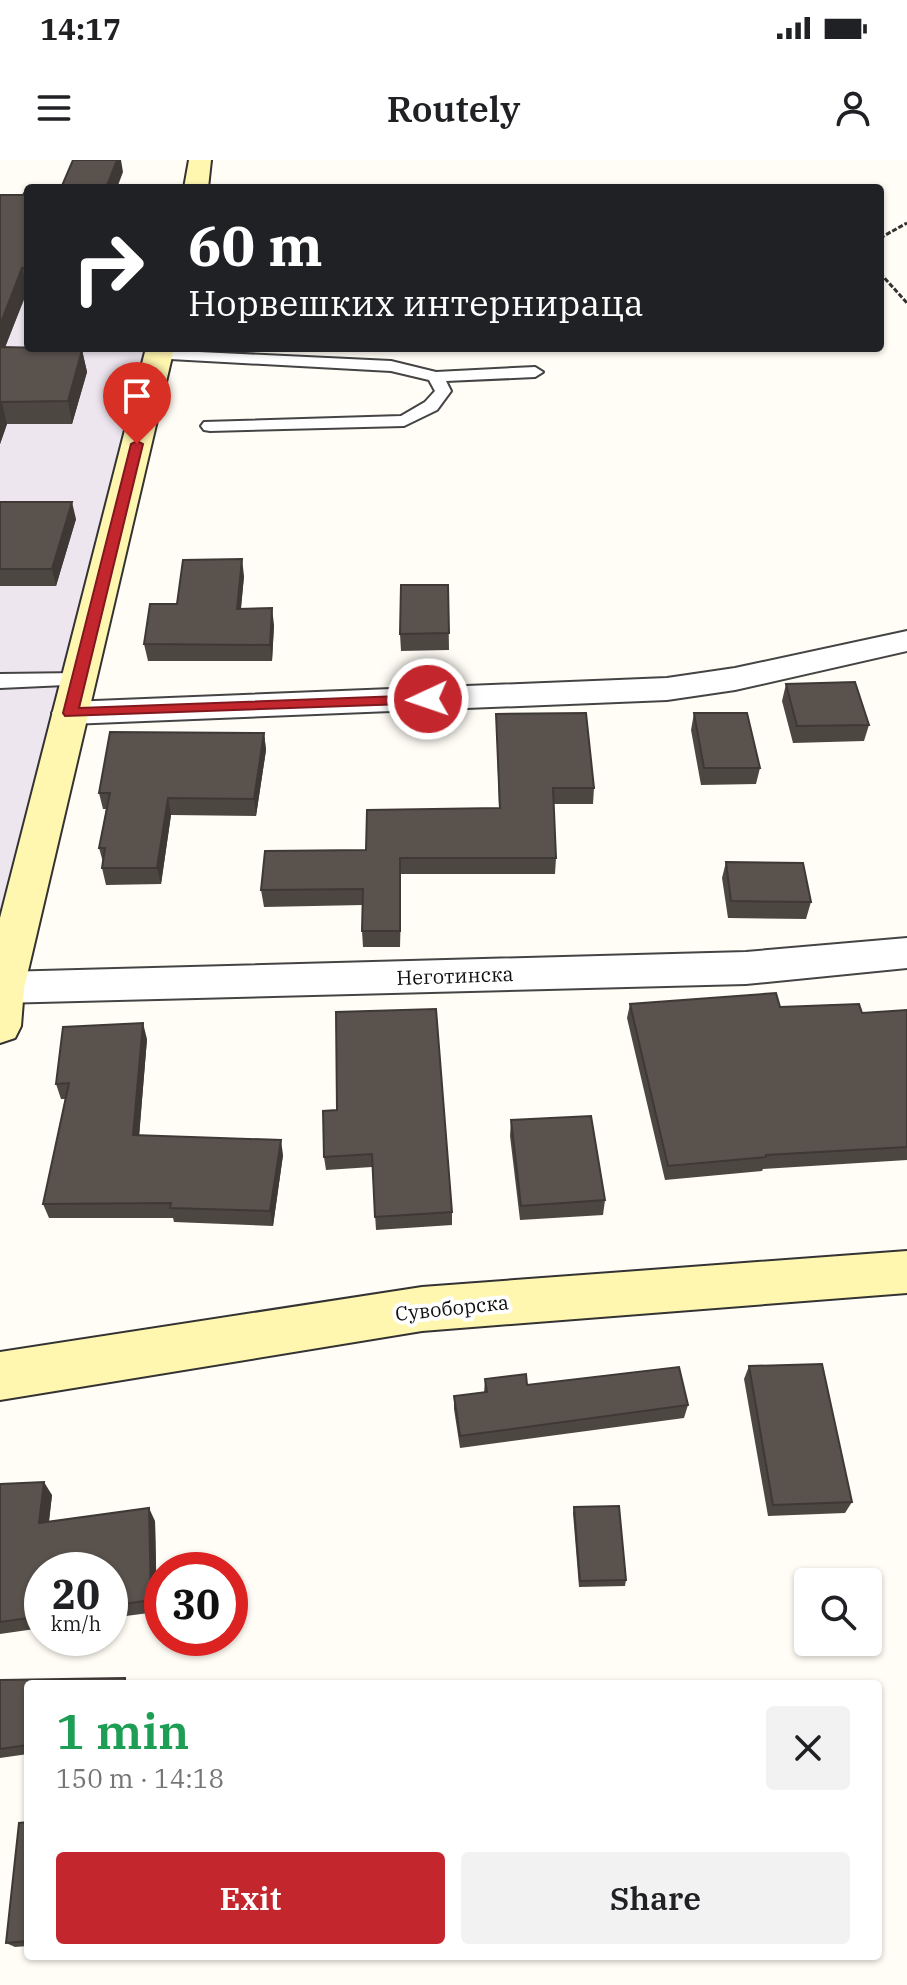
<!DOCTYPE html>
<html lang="en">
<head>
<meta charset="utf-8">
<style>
	:root { --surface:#fff; --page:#f2f2f2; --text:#202124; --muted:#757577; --accent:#c4262e }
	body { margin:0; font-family:"IBM Plex Serif",serif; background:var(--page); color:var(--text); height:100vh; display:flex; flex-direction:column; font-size:30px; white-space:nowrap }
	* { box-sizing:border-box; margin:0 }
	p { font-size:26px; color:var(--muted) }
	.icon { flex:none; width:44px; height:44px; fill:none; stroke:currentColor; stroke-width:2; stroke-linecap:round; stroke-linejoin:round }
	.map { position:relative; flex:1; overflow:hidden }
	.side { position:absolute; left:24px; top:1520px; width:858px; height:280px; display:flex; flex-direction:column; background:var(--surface); border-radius:8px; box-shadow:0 2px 6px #0004 }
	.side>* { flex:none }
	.banner { position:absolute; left:24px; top:24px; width:860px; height:168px; border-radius:8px; box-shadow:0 2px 6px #0004; background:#202124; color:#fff; overflow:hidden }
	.fabs { position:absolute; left:794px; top:1408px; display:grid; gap:16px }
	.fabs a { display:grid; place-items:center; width:88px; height:88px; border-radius:8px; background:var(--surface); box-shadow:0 2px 6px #0004; font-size:40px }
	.speed { position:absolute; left:24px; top:1392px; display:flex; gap:16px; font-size:40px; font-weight:700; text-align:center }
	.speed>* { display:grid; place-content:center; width:104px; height:104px; border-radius:50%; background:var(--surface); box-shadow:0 2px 6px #0004; line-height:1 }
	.speed small { font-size:20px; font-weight:400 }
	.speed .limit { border:12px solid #d22; background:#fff; color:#111 }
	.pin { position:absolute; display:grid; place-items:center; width:68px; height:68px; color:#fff; margin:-82px -34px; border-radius:50% 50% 50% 0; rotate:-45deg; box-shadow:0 0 8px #0007 }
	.pin .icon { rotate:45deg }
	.me { position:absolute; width:88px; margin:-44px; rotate:267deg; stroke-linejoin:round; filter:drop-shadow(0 0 6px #0008) }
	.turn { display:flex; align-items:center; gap:28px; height:168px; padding:0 32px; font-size:36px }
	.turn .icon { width:104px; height:104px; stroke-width:2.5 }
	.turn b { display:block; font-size:56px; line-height:68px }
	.round { display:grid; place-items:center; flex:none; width:84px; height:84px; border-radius:8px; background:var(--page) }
	.head { display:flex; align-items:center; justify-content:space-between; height:136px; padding:0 32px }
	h1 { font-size:48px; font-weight:600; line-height:60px; color:#1e9e55 }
	.action { display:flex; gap:16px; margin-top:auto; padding:16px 32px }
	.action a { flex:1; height:92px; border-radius:8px; background:var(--accent); color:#fff; font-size:32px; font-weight:600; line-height:92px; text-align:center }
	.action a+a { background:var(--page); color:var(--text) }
	.status { display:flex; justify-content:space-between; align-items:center; height:56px; padding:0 40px; background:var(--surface); direction:ltr }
	.status svg { height:22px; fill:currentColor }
	header { display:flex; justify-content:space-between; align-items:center; height:104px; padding:0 32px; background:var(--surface); font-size:36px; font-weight:600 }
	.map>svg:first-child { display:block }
</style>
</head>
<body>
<div class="status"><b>14:17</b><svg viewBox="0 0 49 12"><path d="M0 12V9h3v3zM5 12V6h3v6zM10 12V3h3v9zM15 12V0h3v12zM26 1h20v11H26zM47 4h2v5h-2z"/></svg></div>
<header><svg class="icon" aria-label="menu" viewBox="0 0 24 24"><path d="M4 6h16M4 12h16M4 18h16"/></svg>Routely<svg class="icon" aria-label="person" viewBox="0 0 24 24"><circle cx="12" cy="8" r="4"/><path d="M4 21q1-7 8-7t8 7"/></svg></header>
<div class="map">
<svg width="907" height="1825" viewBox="0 0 907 1825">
	<rect width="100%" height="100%" fill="#fffdf5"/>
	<path fill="#eee6ef" d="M0,46H28V188H160L0,865Z"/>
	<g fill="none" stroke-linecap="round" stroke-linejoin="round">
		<defs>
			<path id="lane" d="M158,190L391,201L436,212L535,207L543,212L535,217L446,221L451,231L437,250L404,266L210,271L204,270L201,266L204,262L401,256L425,242L435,231L429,220L391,211L152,198L150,195Z
				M80,513L87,514L90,519L87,524L0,528V514Z"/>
			<path id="street" d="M907,471V491L735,530L667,540L70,564L57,561L52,553L57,545L70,542L667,518L735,508Z
				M907,778V808L746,824L0,843V813L3,812L746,792Z"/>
			<path id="secondary" d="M189,0H211L208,28H184Z
				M146,188H174L24,828L21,866L15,878L0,883V758Z
				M907,1091V1133L422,1171L0,1240V1192L422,1127Z"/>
		</defs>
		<use href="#lane" stroke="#444" stroke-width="4"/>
		<use href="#street" stroke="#444" stroke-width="4"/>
		<use href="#secondary" stroke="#333" stroke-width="4"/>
		<path stroke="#333" stroke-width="3" stroke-dasharray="5 2" stroke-linecap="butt" d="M880,78L907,63
			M880,113L907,143"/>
		<use href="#lane" fill="#fff" fill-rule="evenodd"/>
		<use href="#street" fill="#fff" fill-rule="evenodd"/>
		<use href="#secondary" fill="#fff6b0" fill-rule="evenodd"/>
	</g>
	<path fill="#4d4742" d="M28,30V130L5,187L48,188V191L82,190L87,212L72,264H7L0,284V35H23Z
		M0,342L76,359L56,426H0Z
		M244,416L241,449L274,465L272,501H148L144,484L177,444Z
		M448,425L449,490L401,491L400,474Z
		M786,524L869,565L864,581L793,583L782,541Z
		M694,553L760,608L756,624L701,625L691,570Z
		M496,554L594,628L593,644H553L556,698L555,714H401L400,787H363L362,771L363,745L264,747L261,730L366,690L499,648Z
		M264,573L266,590L256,656L171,655L161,724L106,725L102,708L103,702L99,688L106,649H103L99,633Z
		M726,702L811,742L806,759L728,758L722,718Z
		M630,844L780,847L862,853L907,850V1000L763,1009L762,1011L665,1020L627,858Z
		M147,879L139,975L283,995L273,1066L174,1062L173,1058H49L43,1044L65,939H61L56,924Z
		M323,951L452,1052V1065L376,1070L372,1007L326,1010L324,997Z
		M511,960L605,1040L603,1055L520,1060L510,976Z
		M749,1206L852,1342L845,1353L768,1356L744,1219Z
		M485,1219L527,1225L688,1245L684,1258L460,1288L454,1249V1236L484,1233Z
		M0,1324L52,1335L49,1362L155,1361L157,1452L110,1458V1410H42V1468L0,1474Z
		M574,1347L626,1420L625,1426L579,1427L573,1353Z
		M125,1518L129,1524H28V1594L0,1598V1520Z
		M28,1662V1786L15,1787L6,1783Z"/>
	<path fill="#3f3936" d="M117,0H121L123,12L117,28H106Z
		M22,108L27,130L0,201V165Z
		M82,190L87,212L72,264L68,241Z
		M2,242L7,264L0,284V246Z
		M72,342L76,359L56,426L52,409Z
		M242,399L244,416L239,466L237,449Z
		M272,448L274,465L272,501L270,485Z
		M264,573L266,590L256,656L254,639Z
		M168,638L171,655L161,724L157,708Z
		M400,698L401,714L400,787Z
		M143,863L147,879L138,990L133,975Z
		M281,980L283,995L273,1066L270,1051Z
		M44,1322L52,1335L47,1376L39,1363Z
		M149,1348L155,1361L157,1452L151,1440Z"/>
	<path fill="#5a524d" stroke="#3f3936" stroke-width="2" d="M73,0H117L106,28H61Z
		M26,30H28V108H22L0,165V35H23Z
		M0,187L47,188L46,191L82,190L68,241L2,242L0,246Z
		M0,342H72L52,409H0Z
		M242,399L237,449L272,448L270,485L144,484L150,444H177L183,400Z
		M401,425H448L449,473L400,474Z
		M855,522L869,565L797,566L786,524Z
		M586,553L594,628H553L556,698H400V771H362L363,729L261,730L265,691L366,690L367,650L500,648L496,554Z
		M694,553H747L760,608H704Z
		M110,572L264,573L254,639L168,638L157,708H102L105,688H99L110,633H99Z
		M726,702L803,703L811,742L731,741Z
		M776,833L780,847L859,844L862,853L907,850V987L766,995V997L668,1006L630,844Z
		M436,849L452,1052L375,1057L372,994L324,997L323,951L337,950L336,852Z
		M143,863L133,975L281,980L270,1051L170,1048L171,1043L43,1044L69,923L56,924L63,867Z
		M591,956L605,1040L521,1046L511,960Z
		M822,1204L852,1342L773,1345L749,1206Z
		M679,1207L688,1245L460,1276L454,1236L487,1232L485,1219L526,1214L527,1225Z
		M44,1322L39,1363L149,1348L151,1440L110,1446V1410H42V1456L0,1462V1324Z
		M619,1346L626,1420L580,1421L574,1347Z
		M125,1518V1524H28V1585L0,1589V1520Z
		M28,1662V1781L6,1783L19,1663Z"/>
	<path fill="#c4262e" stroke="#7f191e" stroke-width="2" d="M137,281L143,284L79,548L428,535L433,536V543L65,556L63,553L131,284Z"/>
	<g text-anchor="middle" stroke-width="8" stroke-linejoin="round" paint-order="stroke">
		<g font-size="20" fill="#111" stroke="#fff">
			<text transform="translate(455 816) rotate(-2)" y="7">Неготинска</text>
			<text transform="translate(452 1148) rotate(-6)" y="7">Сувоборска</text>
		</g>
	</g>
</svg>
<div class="fabs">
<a><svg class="icon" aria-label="search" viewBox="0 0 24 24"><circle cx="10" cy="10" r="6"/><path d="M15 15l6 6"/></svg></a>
</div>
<div class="speed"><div>20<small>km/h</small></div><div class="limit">30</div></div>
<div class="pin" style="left:137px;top:284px;background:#d93025"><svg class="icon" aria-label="arrive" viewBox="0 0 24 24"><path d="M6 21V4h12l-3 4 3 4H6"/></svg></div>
<svg class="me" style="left:428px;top:539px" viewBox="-20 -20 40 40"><circle r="17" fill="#c4262e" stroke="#fff" stroke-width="3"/><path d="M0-11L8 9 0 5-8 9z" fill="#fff"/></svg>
<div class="banner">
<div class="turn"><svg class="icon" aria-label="right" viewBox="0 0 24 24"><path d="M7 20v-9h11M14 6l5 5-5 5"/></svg><div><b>60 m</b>Норвешких интернираца</div></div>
</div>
<section class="side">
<div class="head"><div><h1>1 min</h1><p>150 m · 14:18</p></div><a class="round"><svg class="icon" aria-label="close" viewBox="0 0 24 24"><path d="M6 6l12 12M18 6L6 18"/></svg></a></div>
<div class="action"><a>Exit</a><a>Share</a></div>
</section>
</div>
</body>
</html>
